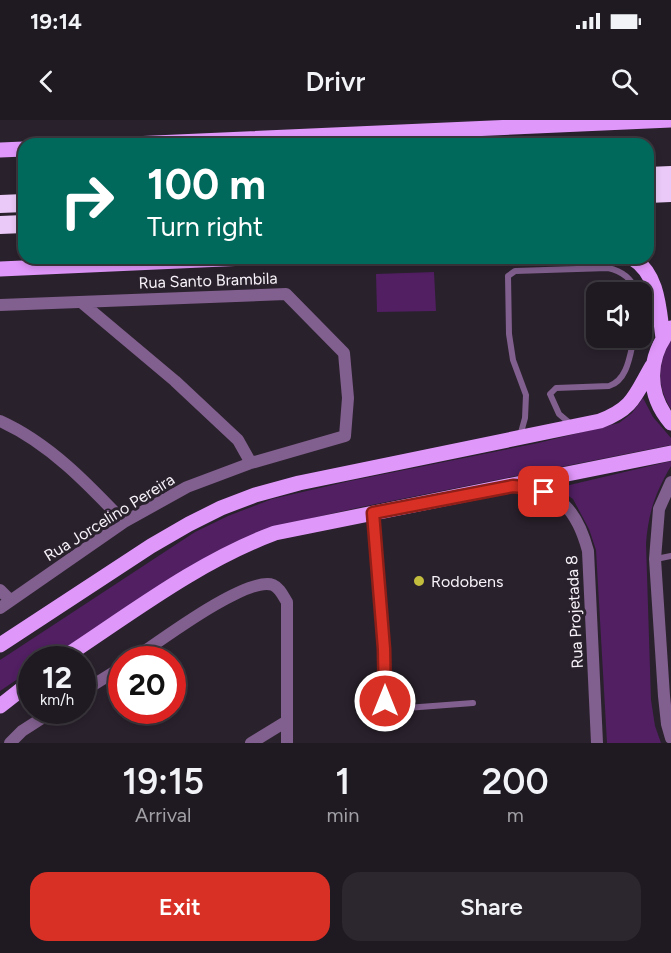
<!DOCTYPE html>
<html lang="en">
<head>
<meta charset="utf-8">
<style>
	:root { --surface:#1f1921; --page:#2c262e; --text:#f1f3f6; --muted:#a1a0a5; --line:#3c383f; --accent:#d93025 }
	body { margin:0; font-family:Figtree,sans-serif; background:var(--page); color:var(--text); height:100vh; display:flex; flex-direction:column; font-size:22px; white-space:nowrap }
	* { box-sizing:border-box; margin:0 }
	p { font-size:20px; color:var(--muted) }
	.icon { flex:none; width:33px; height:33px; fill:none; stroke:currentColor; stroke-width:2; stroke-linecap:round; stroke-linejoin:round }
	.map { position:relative; height:623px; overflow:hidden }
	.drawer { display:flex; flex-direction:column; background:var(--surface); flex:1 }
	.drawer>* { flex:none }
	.guide { position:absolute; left:18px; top:18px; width:636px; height:126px; border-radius:18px; box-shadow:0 3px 9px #0003,0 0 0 2px var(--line); background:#00695c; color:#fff; overflow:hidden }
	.fabs { position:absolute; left:586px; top:162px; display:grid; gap:12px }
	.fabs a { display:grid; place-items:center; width:66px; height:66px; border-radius:12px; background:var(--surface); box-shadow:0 3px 9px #0003,0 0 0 2px var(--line); font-size:30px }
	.speed { position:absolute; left:18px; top:526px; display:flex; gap:12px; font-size:30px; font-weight:700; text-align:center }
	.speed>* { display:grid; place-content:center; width:78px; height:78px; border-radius:50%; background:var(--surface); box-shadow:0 3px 9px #0003,0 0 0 2px var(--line); line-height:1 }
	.speed small { font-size:15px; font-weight:400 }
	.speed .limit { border:9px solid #d22; background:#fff; color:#111 }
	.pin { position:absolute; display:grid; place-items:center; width:51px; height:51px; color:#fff; margin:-26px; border-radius:12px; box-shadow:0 3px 9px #0006 }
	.me { position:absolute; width:66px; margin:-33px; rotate:0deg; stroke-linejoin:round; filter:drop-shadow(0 0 4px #0008) }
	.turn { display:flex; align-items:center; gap:21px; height:126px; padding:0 30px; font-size:27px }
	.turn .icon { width:78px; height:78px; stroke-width:2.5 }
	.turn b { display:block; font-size:42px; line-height:51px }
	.eta { display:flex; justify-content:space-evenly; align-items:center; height:102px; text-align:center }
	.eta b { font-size:36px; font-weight:600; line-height:42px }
	.cta { display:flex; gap:12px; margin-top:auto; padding:12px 30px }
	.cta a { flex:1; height:69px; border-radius:18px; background:var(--accent); color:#fff; font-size:24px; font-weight:600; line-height:69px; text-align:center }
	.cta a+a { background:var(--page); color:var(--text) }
	.status { display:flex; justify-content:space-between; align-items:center; height:42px; padding:0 30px; background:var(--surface); direction:ltr }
	.status svg { height:16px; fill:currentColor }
	header { display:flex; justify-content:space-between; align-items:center; height:78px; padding:0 30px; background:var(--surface); font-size:27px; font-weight:600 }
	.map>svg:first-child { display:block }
</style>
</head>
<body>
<div class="status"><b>19:14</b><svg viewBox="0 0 49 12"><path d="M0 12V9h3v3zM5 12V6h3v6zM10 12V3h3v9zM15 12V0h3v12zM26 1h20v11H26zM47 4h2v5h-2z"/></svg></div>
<header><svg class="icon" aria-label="back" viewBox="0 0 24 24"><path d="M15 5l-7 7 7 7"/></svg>Drivr<svg class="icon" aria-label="search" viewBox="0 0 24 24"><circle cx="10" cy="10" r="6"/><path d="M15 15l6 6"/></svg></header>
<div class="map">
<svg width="671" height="623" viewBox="0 0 671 623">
	<rect width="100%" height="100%" fill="#29212c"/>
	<path fill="#511f62" d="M434,152L436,191L377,192L376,154Z
		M671,220V289C656,266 658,242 671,220Z
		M643,278L653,297L671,318V325L361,387L286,404L99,509L48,540H32L31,550L0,571V540L195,412L228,396L272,379L350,361L538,323L619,303L632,293Z
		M671,341V346C655,373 648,394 646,424L651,580L655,606L661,623H607L596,430L589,409L573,379L557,368Z"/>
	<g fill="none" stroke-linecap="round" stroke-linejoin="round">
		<path stroke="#815f8e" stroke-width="6" d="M572,305L559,294L550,274L556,268L609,266C628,260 630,234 634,218
			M520,316L525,298L526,275L513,240L509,214L508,156L515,151L608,148C622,151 632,159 637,172
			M373,393L384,529L385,581L393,589L473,583
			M656,439L671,436"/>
		<path stroke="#815f8e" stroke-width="12" d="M81,182L175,261L238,320L251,343
			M0,185L286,174L344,233L348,278L345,316L251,343L187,367L124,402L0,488
			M0,301C49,323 88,364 124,402
			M671,362L659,389L655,439L664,576L667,604L671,618
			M517,366C560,371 577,390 588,431L597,623
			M0,470L10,480
			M132,540C156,524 247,455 273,465C280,468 283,476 287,482V623
			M82,572L122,547
			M10,623L22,611L53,591
			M251,623L287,601"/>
		<path stroke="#e097fa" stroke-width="15" d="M132,24L671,0
			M0,30L24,29
			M632,138C659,154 659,190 663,218
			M0,149L246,138
			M671,208C647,237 646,274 671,303
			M0,525L151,426L189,404L221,388L255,375L299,363L600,301C634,288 635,275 652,246
			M60,540C129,495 197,442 275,413L671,333
			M0,586L32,561"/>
		<path stroke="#eac8f7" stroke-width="18" d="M648,56L671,55
			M648,74L671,73
			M0,84L24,83
			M0,105L24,104"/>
	</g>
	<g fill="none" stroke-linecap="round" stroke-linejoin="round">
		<defs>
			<path id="route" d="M385,581L384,529L373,393L513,366L532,368L544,372"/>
		</defs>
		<use href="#route" stroke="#8d1f18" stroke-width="15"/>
		<use href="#route" stroke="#d93025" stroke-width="10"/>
	</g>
	<circle fill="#c3bd3e" stroke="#29212c" stroke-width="2" cx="419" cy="461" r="6"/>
	<g text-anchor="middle" stroke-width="6" stroke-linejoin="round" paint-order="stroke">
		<g font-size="16" fill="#f7f2f9" stroke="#29212c">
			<text transform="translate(208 160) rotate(-2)" y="6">Rua Santo Brambila</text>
			<text transform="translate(109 397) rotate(-32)" y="6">Rua Jorcelino Pereira</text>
			<text transform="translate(574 492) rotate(-93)" y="6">Rua Projetada 8</text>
		</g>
		<g font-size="16" fill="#f7f2f9" stroke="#29212c" text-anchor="start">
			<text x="431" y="467">Rodobens</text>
		</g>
	</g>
</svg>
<div class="fabs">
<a><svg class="icon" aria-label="sound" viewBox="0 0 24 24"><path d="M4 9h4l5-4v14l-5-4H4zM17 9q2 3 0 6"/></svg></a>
</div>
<div class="speed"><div>12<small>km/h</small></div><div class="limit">20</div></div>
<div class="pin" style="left:544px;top:372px;background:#d93025"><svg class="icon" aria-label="arrive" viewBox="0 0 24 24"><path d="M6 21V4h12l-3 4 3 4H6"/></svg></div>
<svg class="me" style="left:385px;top:581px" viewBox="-20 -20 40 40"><circle r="17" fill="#d93025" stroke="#fff" stroke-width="3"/><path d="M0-11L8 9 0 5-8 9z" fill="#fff"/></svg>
<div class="guide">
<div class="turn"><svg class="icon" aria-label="right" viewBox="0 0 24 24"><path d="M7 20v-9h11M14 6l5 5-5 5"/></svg><div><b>100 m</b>Turn right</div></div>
</div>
</div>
<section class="drawer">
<div class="eta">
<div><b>19:15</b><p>Arrival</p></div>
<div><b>1</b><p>min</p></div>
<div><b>200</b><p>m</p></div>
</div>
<div class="cta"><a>Exit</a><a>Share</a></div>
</section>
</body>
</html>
